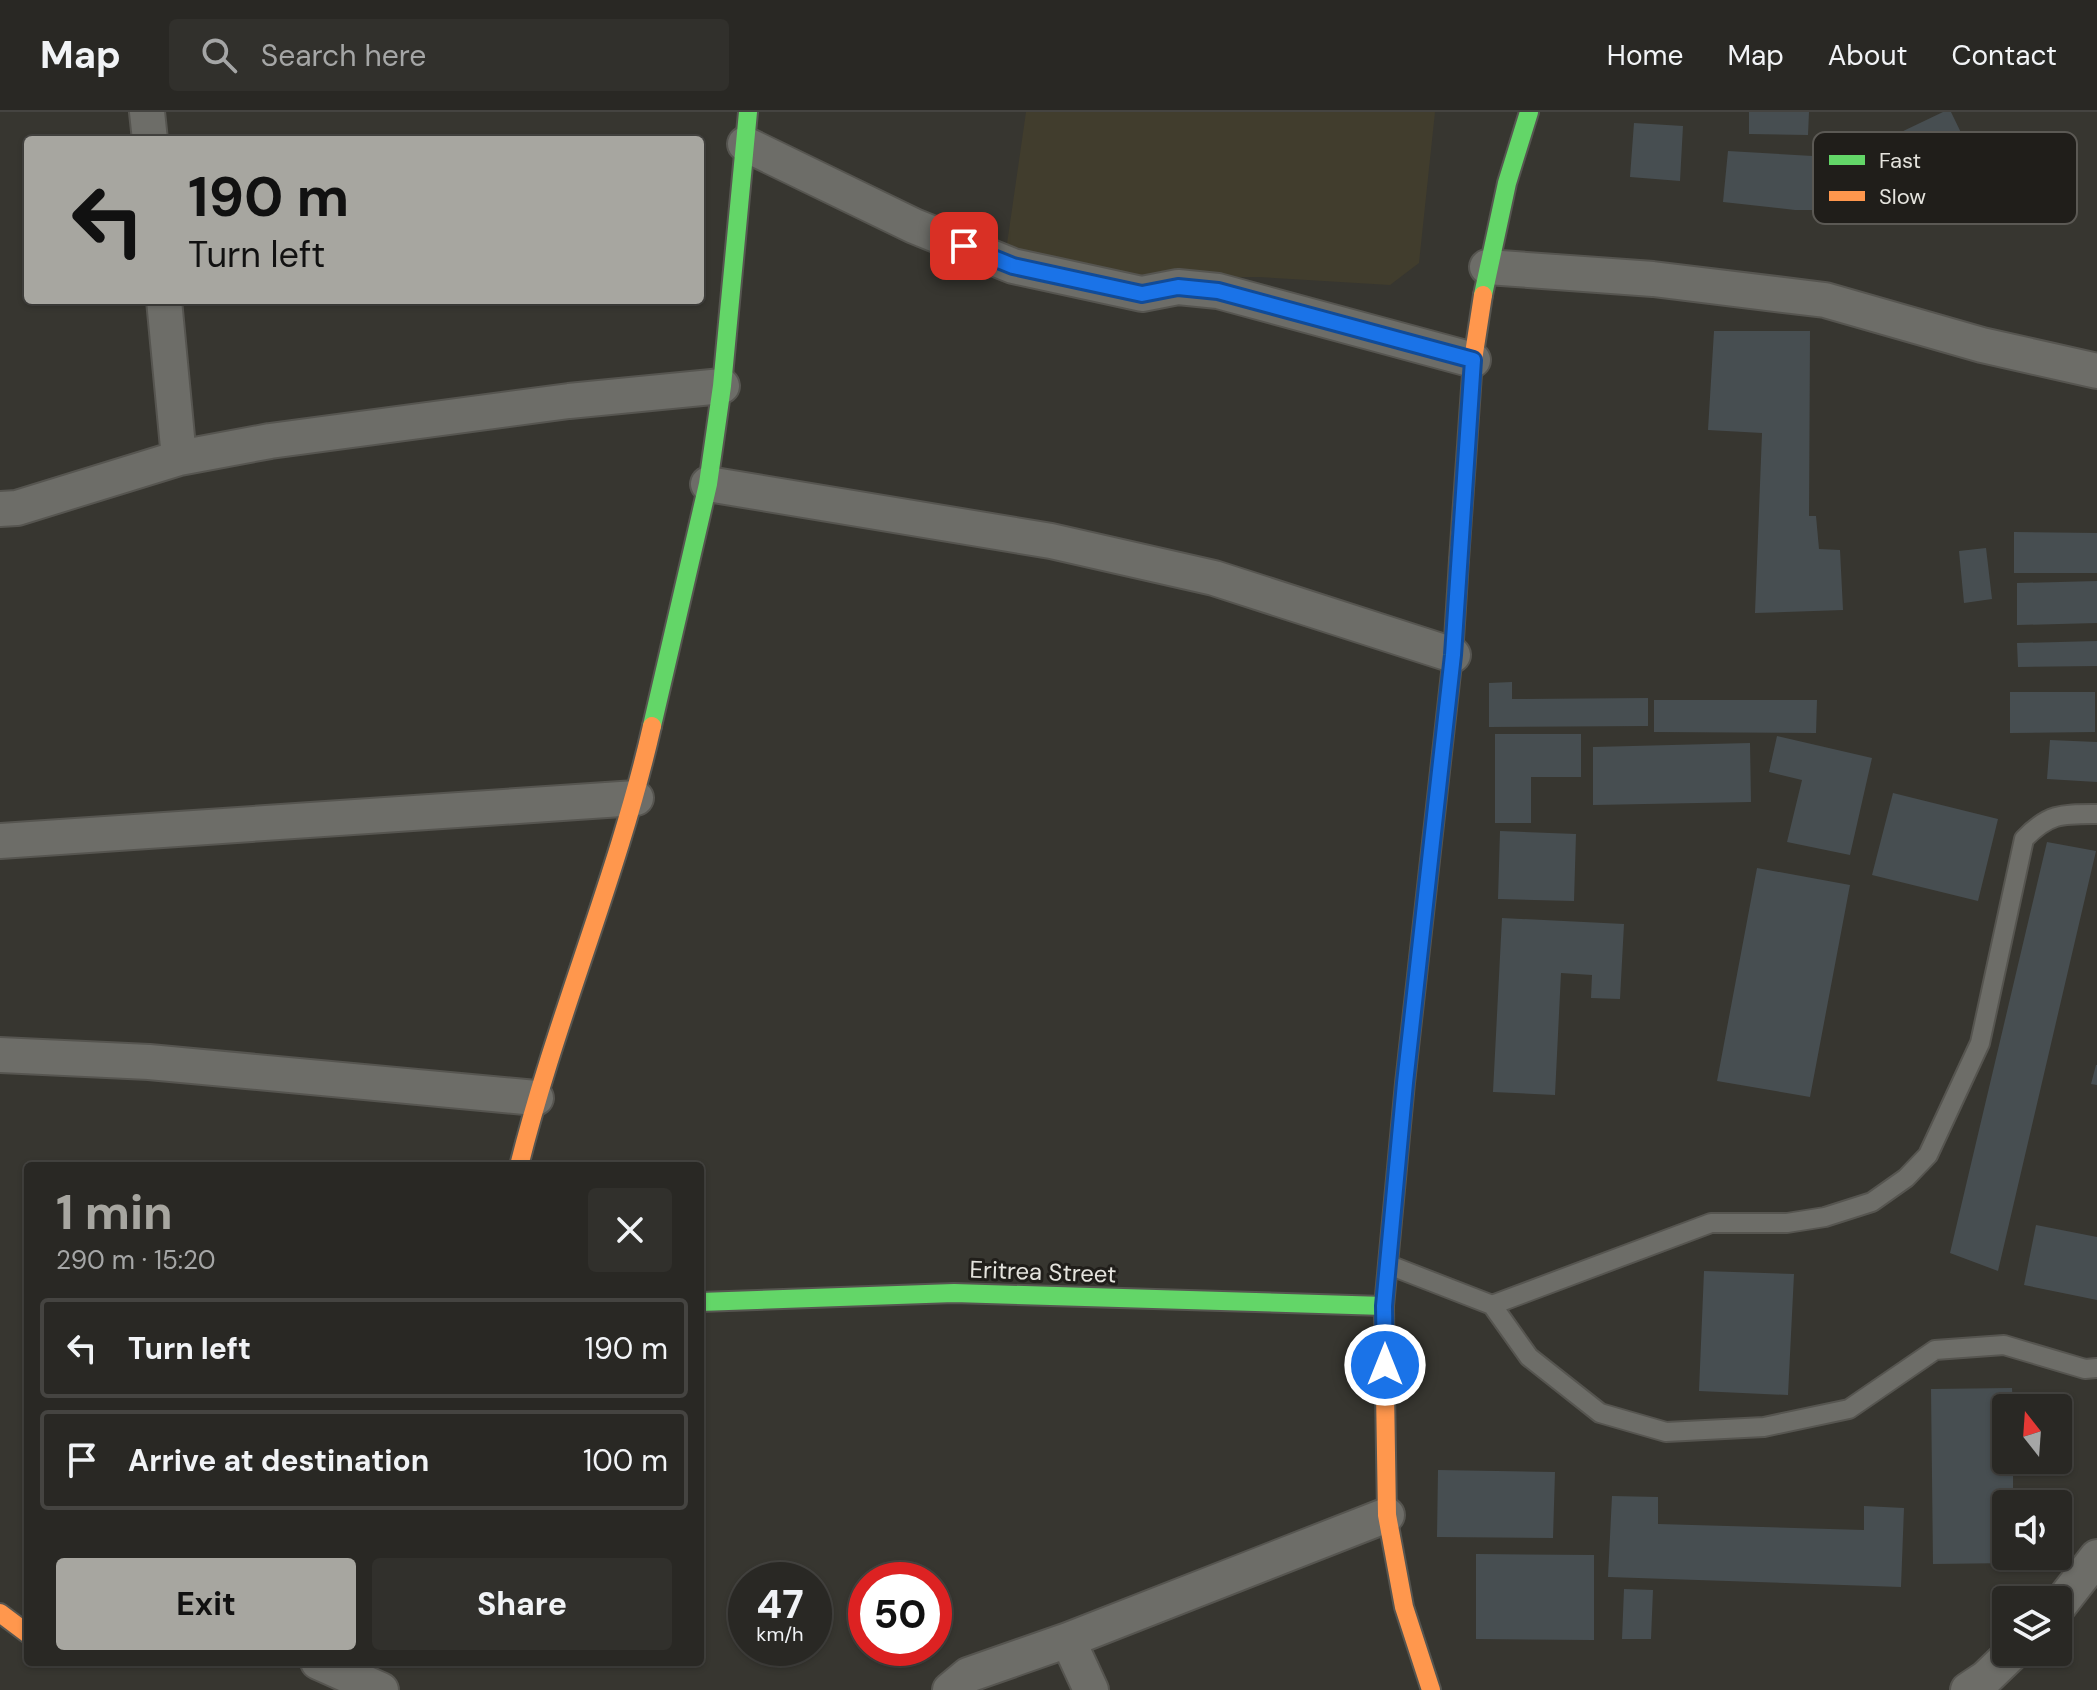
<!DOCTYPE html>
<html lang="en">
<head>
<meta charset="utf-8">
<style>
	:root { --surface:#292824; --page:#31302c; --text:#f1f3f6; --muted:#a5a6a6; --line:#454441; --accent:#a7a6a0 }
	body { margin:0; font-family:"DM Sans",sans-serif; background:var(--page); color:var(--text); height:100vh; display:flex; flex-direction:column; font-size:30px; white-space:nowrap }
	* { box-sizing:border-box; margin:0 }
	p { font-size:26px; color:var(--muted) }
	.icon { flex:none; width:44px; height:44px; fill:none; stroke:currentColor; stroke-width:2; stroke-linecap:round; stroke-linejoin:round }
	.map { position:relative; flex:1; overflow:hidden }
	.sheet { position:absolute; left:24px; top:1050px; width:680px; height:504px; display:flex; flex-direction:column; background:var(--surface); border-radius:8px; box-shadow:0 2px 6px #0004,0 0 0 2px var(--line) }
	.sheet>* { flex:none }
	.hud { position:absolute; left:24px; top:24px; width:680px; height:168px; border-radius:8px; box-shadow:0 2px 6px #0004,0 0 0 2px var(--line); background:#a7a6a0; color:#111; overflow:hidden }
	.needle { width:52px; rotate:343deg }
	.fabs { position:absolute; left:1992px; top:1282px; display:grid; gap:16px }
	.fabs a { display:grid; place-items:center; width:80px; height:80px; border-radius:8px; background:var(--surface); box-shadow:0 2px 6px #0004,0 0 0 2px var(--line); font-size:40px }
	.speed { position:absolute; left:728px; top:1450px; display:flex; gap:16px; font-size:40px; font-weight:700; text-align:center }
	.speed>* { display:grid; place-content:center; width:104px; height:104px; border-radius:50%; background:var(--surface); box-shadow:0 2px 6px #0004,0 0 0 2px var(--line); line-height:1 }
	.speed small { font-size:20px; font-weight:400 }
	.speed .limit { border:12px solid #d22; background:#fff; color:#111 }
	.pin { position:absolute; display:grid; place-items:center; width:68px; height:68px; color:#fff; margin:-34px; border-radius:16px; box-shadow:0 4px 12px #0006 }
	.me { position:absolute; width:88px; margin:-44px; rotate:0deg; stroke-linejoin:round; filter:drop-shadow(0 0 6px #0008) }
	.turn { display:flex; align-items:center; gap:28px; height:168px; padding:0 32px; font-size:36px }
	.turn .icon { width:104px; height:104px; stroke-width:2.5 }
	.turn b { display:block; font-size:56px; line-height:68px }
	.round { display:grid; place-items:center; flex:none; width:84px; height:84px; border-radius:8px; background:var(--page) }
	.overview { display:flex; align-items:center; justify-content:space-between; height:136px; padding:0 32px }
	h1 { font-size:48px; font-weight:700; line-height:60px; color:var(--accent) }
	.action { display:flex; gap:16px; margin-top:auto; padding:16px 32px }
	.action a { flex:1; height:92px; border-radius:8px; background:var(--accent); color:#111; font-size:32px; font-weight:700; line-height:92px; text-align:center }
	.action a+a { background:var(--page); color:var(--text) }
	ul { padding:0; list-style:none }
	li { display:flex; align-items:center; gap:24px; height:100px; margin:0 16px 12px; padding:0 16px; border:4px solid var(--line); border-radius:8px }
	li div { flex:1 }
	li b { display:block; font-size:30px }
	li em { font-style:normal }
	header { display:flex; align-items:center; gap:48px; box-sizing:border-box; height:112px; padding:0 40px; background:var(--surface); border-bottom:2px solid var(--line) }
	header strong { font-size:38px }
	nav { display:flex; gap:44px; margin-inline-start:auto; font-size:28px }
	.search { width:560px; height:72px; background:var(--page); display:flex; align-items:center; gap:20px; box-sizing:border-box; padding:0 28px; border-radius:8px; color:var(--muted); font-size:30px }
	.map>svg:first-child { display:block }
</style>
</head>
<body>
<header>
<strong>Map</strong>
<div class="search"><svg class="icon" aria-label="search" viewBox="0 0 24 24"><circle cx="10" cy="10" r="6"/><path d="M15 15l6 6"/></svg>Search here</div>
<nav><a>Home</a><a>Map</a><a>About</a><a>Contact</a></nav>
</header>
<div class="map">
<svg width="2097" height="1578" viewBox="0 0 2097 1578">
	<rect width="100%" height="100%" fill="#373630"/>
	<path fill="#413d2d" d="M1026,0H1435L1419,151L1390,173L1258,165L1121,166L1006,139Z"/>
	<path fill="#474e51" d="M1749,0H1809L1808,23L1749,22Z
		M1943,0H1951L1981,62L1929,87L1897,22Z
		M1634,11L1683,14L1680,69L1630,65Z
		M1728,39L1830,45L1828,98H1795L1723,90Z
		M1714,219H1810L1809,404H1816L1819,437L1840,438L1843,498L1755,501L1762,321L1708,318Z
		M2014,420L2097,421V461H2014Z
		M1986,436L1992,487L1964,491L1959,439Z
		M2097,469V511L2017,513V471Z
		M2097,529V554L2018,555L2017,531Z
		M1512,570V587L1648,586V614L1489,615V571Z
		M2010,580H2095V620L2010,621Z
		M1654,588H1817L1816,621L1654,620Z
		M1495,622H1581V665H1531V711H1495Z
		M1777,624L1872,646L1850,743L1787,730L1802,668L1769,660Z
		M2050,628L2097,630V670L2047,667Z
		M1750,631L1751,690L1593,693V635Z
		M1893,681L1998,707L1978,789L1872,763Z
		M1500,719L1576,722L1574,789L1498,787Z
		M2047,730L2096,739L1998,1159L1950,1141Z
		M1757,756L1850,773L1810,985L1717,969Z
		M1502,806L1624,812L1620,887L1591,886L1592,863L1561,861L1555,983L1493,980Z
		M2096,953H2097V973L2091,972Z
		M2036,1113L2097,1125V1188L2024,1173Z
		M1704,1159L1794,1162L1788,1283L1699,1279Z
		M2012,1276L2013,1296H2006V1348H2013V1392H2006V1444H2013V1451L1933,1452L1931,1277Z
		M1438,1358L1555,1360L1553,1426L1437,1425Z
		M1612,1384L1658,1385V1412L1864,1418V1394L1904,1396L1901,1475L1608,1465Z
		M1476,1442L1594,1443V1528L1476,1527Z
		M1624,1477L1653,1478L1651,1527H1622Z"/>
	<g fill="none" stroke-linecap="round" stroke-linejoin="round">
		<defs>
			<path id="lane" d="M1389,1153L1492,1193L1529,1245L1600,1301L1666,1320L1764,1315L1849,1297L1935,1238L2004,1233L2085,1257L2097,1256
				M1492,1193L1711,1111H1787L1825,1105L1872,1090L1906,1066L1928,1043L1980,931L2024,727C2049,701 2062,702 2097,702"/>
			<path id="street" d="M147,0L150,28
				M745,32L914,114L1013,154L1142,182L1178,175L1218,179L1473,248
				M1487,155L1653,167L1825,188L1982,233L2097,259
				M164,188L179,346
				M708,372L1051,429L1214,466L1453,543
				M0,397L17,396L179,346L270,329L569,289L722,274
				M0,729L636,686
				M0,943L149,950L536,986
				M2058,1495L2097,1445
				M1068,1528L1091,1578
				M318,1550L381,1578
				M950,1578L968,1563L1068,1528L1387,1403
				M1968,1578L1986,1566L2013,1540"/>
			<path id="fast" d="M1483,183L1507,71L1529,0
				M652,614L708,372L722,274L748,0
				M700,1190L954,1181L1384,1194
				M1385,1279L1384,1194L1405,971L1453,543L1459,448"/>
			<path id="slow" d="M1459,448L1473,248L1483,183
				M519,1054C556,905 618,764 652,614
				M1385,1279L1387,1403L1404,1495L1431,1578
				M0,1501L28,1522"/>
		</defs>
		<use href="#lane" stroke="#565550" stroke-width="22"/>
		<use href="#street" stroke="#565550" stroke-width="38"/>
		<use href="#fast" stroke="#565550" stroke-width="22"/>
		<use href="#slow" stroke="#565550" stroke-width="22"/>
		<use href="#lane" stroke="#6d6d68" stroke-width="18"/>
		<use href="#street" stroke="#6d6d68" stroke-width="34"/>
		<use href="#fast" stroke="#63d668" stroke-width="18"/>
		<use href="#slow" stroke="#ff974d" stroke-width="18"/>
	</g>
	<g fill="none" stroke-linecap="round" stroke-linejoin="round">
		<defs>
			<path id="route" d="M964,134L1013,154L1142,182L1178,175L1218,179L1473,248L1453,543L1405,971L1384,1194L1385,1253"/>
		</defs>
		<use href="#route" stroke="#114b97" stroke-width="20"/>
		<use href="#route" stroke="#1a73e8" stroke-width="14"/>
	</g>
	<g text-anchor="middle" stroke-width="6" stroke-linejoin="round" paint-order="stroke">
		<g font-size="24" fill="#e4e3dd" stroke="#201e1a">
			<text transform="translate(1043 1160) rotate(2)" y="8">Eritrea Street</text>
		</g>
	</g>
	<rect x="1813" y="20" width="264" height="92" rx="12" fill="#201e1a" stroke="#5b5954" stroke-width="2"/>
	<rect x="1829" y="43" width="36" height="10" fill="#63d668"/>
	<rect x="1829" y="79" width="36" height="10" fill="#ff974d"/>
	<g font-size="22" fill="#e4e3dd">
		<text x="1879" y="56">Fast</text>
		<text x="1879" y="92">Slow</text>
	</g>
</svg>
<div class="fabs">
<a><svg class="needle" viewBox="-14 -14 28 28"><path d="M0-13l5 13h-10z" fill="#e53935"/><path d="M0 13l5-13h-10z" fill="#a5a6a6"/></svg></a>
<a><svg class="icon" aria-label="sound" viewBox="0 0 24 24"><path d="M4 9h4l5-4v14l-5-4H4zM17 9q2 3 0 6"/></svg></a>
<a><svg class="icon" aria-label="layers" viewBox="0 0 24 24"><path d="M12 4l9 5-9 5-9-5zM3 14l9 5 9-5"/></svg></a>
</div>
<div class="speed"><div>47<small>km/h</small></div><div class="limit">50</div></div>
<div class="pin" style="left:964px;top:134px;background:#d93025"><svg class="icon" aria-label="arrive" viewBox="0 0 24 24"><path d="M6 21V4h12l-3 4 3 4H6"/></svg></div>
<svg class="me" style="left:1385px;top:1253px" viewBox="-20 -20 40 40"><circle r="17" fill="#1a73e8" stroke="#fff" stroke-width="3"/><path d="M0-11L8 9 0 5-8 9z" fill="#fff"/></svg>
<div class="hud">
<div class="turn"><svg class="icon" aria-label="left" viewBox="0 0 24 24"><path d="M17 20v-9H6M10 6l-5 5 5 5"/></svg><div><b>190 m</b>Turn left</div></div>
</div>
<section class="sheet">
<div class="overview"><div><h1>1 min</h1><p>290 m · 15:20</p></div><a class="round"><svg class="icon" aria-label="close" viewBox="0 0 24 24"><path d="M6 6l12 12M18 6L6 18"/></svg></a></div>
<ul>
<li><svg class="icon" aria-label="left" viewBox="0 0 24 24"><path d="M17 20v-9H6M10 6l-5 5 5 5"/></svg><div><b>Turn left</b></div><em>190 m</em></li>
<li><svg class="icon" aria-label="arrive" viewBox="0 0 24 24"><path d="M6 21V4h12l-3 4 3 4H6"/></svg><div><b>Arrive at destination</b></div><em>100 m</em></li>
</ul>
<div class="action"><a>Exit</a><a>Share</a></div>
</section>
</div>
</body>
</html>
